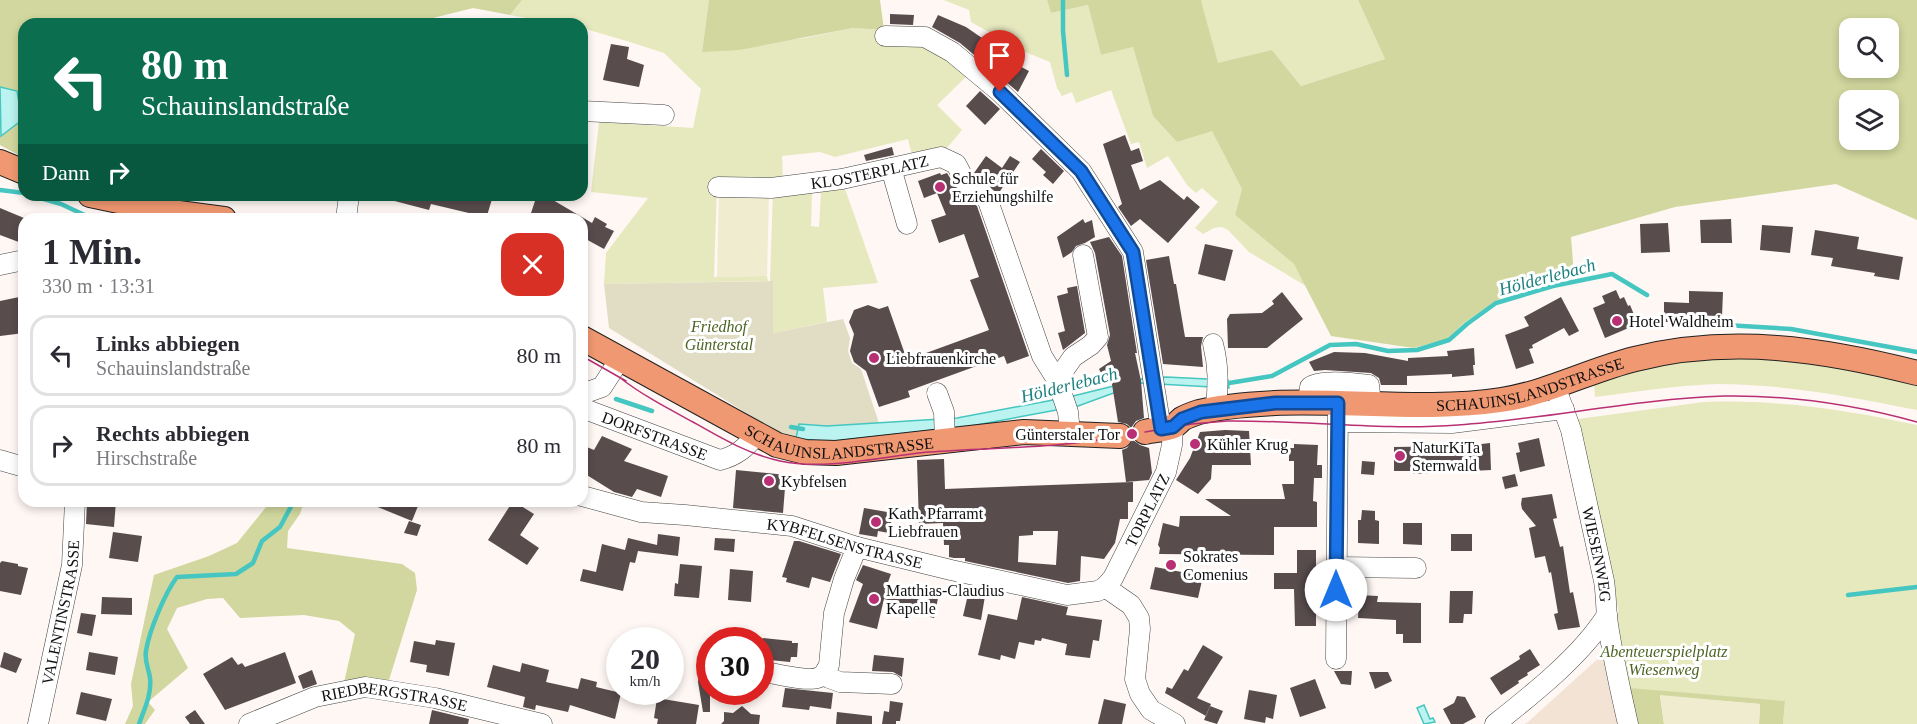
<!DOCTYPE html>
<html lang="de">
<head>
<meta charset="utf-8">
<style>
	:root { --surface:#fff; --page:#f2f2f3; --text:#2b2b33; --muted:#7c7c81; --line:#e1e1e2 }
	body { margin:0; font-family:Georgia,serif; background:var(--page); color:var(--text); height:100vh; display:flex; flex-direction:column; font-size:22px; white-space:nowrap }
	* { box-sizing:border-box; margin:0 }
	p { font-size:20px; color:var(--muted) }
	.icon { flex:none; width:33px; height:33px; fill:none; stroke:currentColor; stroke-width:2; stroke-linecap:round; stroke-linejoin:round }
	.map { position:relative; flex:1; overflow:hidden }
	.details { position:absolute; left:18px; top:213px; width:570px; height:294px; display:flex; flex-direction:column; background:var(--surface); border-radius:18px; box-shadow:0 3px 9px #0003 }
	.details>* { flex:none }
	.guide { position:absolute; left:18px; top:18px; width:570px; height:183px; border-radius:18px; box-shadow:0 3px 9px #0003; background:#0b6e4f; color:#fff; overflow:hidden }
	.buttons { position:absolute; left:1839px; top:18px; display:grid; gap:12px }
	.buttons a { display:grid; place-items:center; width:60px; height:60px; border-radius:12px; background:var(--surface); box-shadow:0 3px 9px #0003; font-size:30px }
	.speed { position:absolute; left:606px; top:627px; display:flex; gap:12px; font-size:30px; font-weight:700; text-align:center }
	.speed>* { display:grid; place-content:center; width:78px; height:78px; border-radius:50%; background:var(--surface); box-shadow:0 3px 9px #0003; line-height:1 }
	.speed small { font-size:15px; font-weight:400 }
	.speed .limit { border:9px solid #d22; background:#fff; color:#111 }
	.pin { position:absolute; display:grid; place-items:center; width:51px; height:51px; color:#fff; margin:-62px -26px; border-radius:50% 50% 50% 0; rotate:-45deg; box-shadow:0 0 6px #0007 }
	.pin .icon { rotate:45deg }
	.me { position:absolute; width:66px; margin:-33px; rotate:0deg; stroke-linejoin:round; filter:drop-shadow(0 0 4px #0008) }
	.turn { display:flex; align-items:center; gap:21px; height:126px; padding:0 24px; font-size:27px }
	.turn .icon { width:78px; height:78px; stroke-width:2.5 }
	.turn b { display:block; font-size:42px; line-height:51px }
	.then { display:flex; align-items:center; height:57px; padding:0 24px; background:#0003; gap:12px; font-size:22px }
	.round { display:grid; place-items:center; flex:none; width:63px; height:63px; border-radius:18px; background:var(--page) }
	.summary { display:flex; align-items:center; justify-content:space-between; height:102px; padding:0 24px }
	h1 { font-size:36px; font-weight:600; line-height:45px }
	ul { padding:0; list-style:none }
	li { display:flex; align-items:center; gap:18px; height:81px; margin:0 12px 9px; padding:0 12px; border:3px solid var(--line); border-radius:18px }
	li div { flex:1 }
	li b { display:block; font-size:22px }
	li em { font-style:normal }
	.map>svg:first-child { display:block }
</style>
</head>
<body>
<div class="map">
<svg width="1917" height="724" viewBox="0 0 1917 724">
	<rect width="100%" height="100%" fill="#fef7f3"/>
	<path fill="#f3e3d4" d="M1602,655L1620,724H1524L1528,722Z"/>
	<path fill="#e6e8be" fill-rule="evenodd" d="M522,0H709L702,51L805,38L853,28L884,30L925,45L968,75L937,105L962,130L946,149L912,155L908,139L835,157L820,152L782,156L783,179L717,184L714,277L767,276L768,281L604,284L606,253L648,198L591,192L599,122L693,128L701,89L664,53L630,42L582,28V24H558L510,15Z
		M944,0H1047L1051,13L1088,5L1101,55L1133,47L1153,116L1177,142L1212,130L1242,189L1235,215L1294,264L1306,286L1249,252L1228,230L1222,227L1214,228L1203,234L1195,228L1218,202L1202,188L1196,193L1187,185L1168,156L1147,168L1139,142L1131,144L1111,90L1076,103L1072,92L1062,96L1057,88L1050,62L1023,51L971,22L969,10Z
		M1203,0H1358L1385,59L1301,86L1272,50L1218,64L1200,1Z
		M843,183L878,283L823,288L827,322L773,333V281H770L773,191ZM812,192H821L819,227L811,226Z
		M1733,356L1788,359L1835,366L1917,386V410C1851,397 1785,384 1718,384C1677,385 1636,392 1595,397L1594,385L1624,374L1669,362Z
		M1704,402C1776,399 1847,410 1917,425V724H1783L1785,701L1630,689L1638,724H1620L1602,655L1618,624V608L1578,419Z"/>
	<path fill="#d1d79e" fill-rule="evenodd" d="M0,0H522L510,15L473,8L409,24H24V144L22,157L0,145V136L22,120L17,91L0,87Z
		M709,0H880L884,30L853,28L739,50L702,52Z
		M1047,0H1203L1201,1L1218,63L1272,50L1301,86L1385,59L1358,0H1917V220L1836,184L1675,207L1571,237L1574,275L1497,300L1464,323L1447,339L1414,348L1331,336L1294,264L1235,215L1242,189L1212,131L1177,142L1153,116L1133,47L1101,55L1088,5L1051,13ZM1850,28H1888V68H1850ZM1850,100H1888V140H1850Z
		M271,501L304,502L300,514L288,531L287,548L402,564L415,573L417,590L389,680L343,687L355,634L339,621L304,615L240,618L223,598L207,599L177,608L167,629L188,668L148,702L155,710L145,724H125L133,706L131,684L154,575L209,556L237,543Z
		M1629,688L1785,701L1783,724H1759L1760,704L1660,696L1664,724H1638Z"/>
	<path fill="#e0ddc4" d="M773,281V333L843,319L850,338L848,351L852,363L861,369L879,423L827,426L799,424L796,438L772,429L609,328L604,284Z"/>
	<path fill="#efeccf" d="M719,190L769,191L767,276L717,277Z
		M1660,695L1760,704L1759,724H1664Z"/>
	<path fill="#baf3ef" stroke="#45c6c0" stroke-width="1.5" d="M0,87L17,91L22,120L1,136Z
		M1166,377L1228,380L1229,388L1141,383L1078,406L971,426L825,442L796,438L799,424L827,426L957,418L1069,397L1142,379Z
		M1424,705L1430,719L1433,718L1435,722L1424,724L1417,708Z"/>
	<g fill="none" stroke-linecap="round" stroke-linejoin="round">
		<path stroke="#45c6c0" stroke-width="4.5" d="M1063,0V31L1067,75
			M0,190L24,193
			M30,195L61,204L93,219
			M1692,323L1791,329L1917,352
			M1223,384L1272,376L1330,345L1356,344L1388,351L1417,350L1449,340L1467,324L1496,303L1553,286L1612,274L1647,295
			M616,399L652,411
			M791,427L803,429
			M1848,595L1917,587
			M139,724C144,710 152,694 150,678C149,669 144,661 146,651C149,631 165,593 177,577L236,574L253,563L262,541L280,527L294,501"/>
	</g>
	<path fill="#584c4d" fill-rule="evenodd" d="M890,14L914,15L913,25L890,24Z
		M938,15L966,27L982,38L984,36L1002,49L998,55L1029,71L1018,92L960,43L932,27Z
		M611,44L629,47L627,59L644,65L639,87L603,80Z
		M980,91L1000,109L985,125L966,106Z
		M1125,135L1131,151L1139,148L1143,161L1131,165L1140,190L1160,180L1184,200L1187,196L1200,207L1168,243L1140,219L1131,226L1118,207L1122,204L1103,144Z
		M892,147L894,155L866,161L864,155Z
		M1041,149L1064,171L1053,184L1043,175L1046,172L1032,159Z
		M986,156L1002,168L1010,156L1020,162L998,194L974,173Z
		M940,173L941,175L947,173L959,192L977,206L1029,356L1007,364L1004,356L908,391L910,397L879,407L866,371L854,362L850,351L854,334L849,322L854,310L868,305L879,309L888,306L907,360L989,330L970,280L979,277L964,234L939,243L931,220L946,215L937,193L924,198L918,181Z
		M388,195H480L492,199L486,219H471L473,214L431,204L429,210L387,199Z
		M537,195H555L553,200L592,223L595,217L607,224L605,227L614,231L604,249L582,237V219H529Z
		M0,208L24,218V244L0,235Z
		M1083,219L1085,223L1092,220L1095,237L1085,243L1076,246L1072,252L1063,258L1057,237Z
		M1731,219L1732,243H1701L1700,220Z
		M1668,223L1670,252L1641,253L1640,224Z
		M1762,225L1793,227L1790,253L1760,250Z
		M1815,230L1859,237L1857,249L1903,257L1899,280L1874,276L1875,273L1831,266L1833,258L1811,255Z
		M1109,237L1122,256L1137,353H1135L1141,381L1144,418L1136,421L1131,428L1127,424L1118,422L1111,378L1105,381L1099,369L1111,361L1107,345L1110,335L1095,253L1090,242Z
		M1205,244L1233,250L1225,281L1198,274Z
		M1169,256L1174,284H1176L1185,337H1203L1201,346L1203,367L1163,364L1146,260Z
		M1077,286L1085,333L1063,350L1058,333L1065,331L1057,296L1068,293L1067,288Z
		M1616,290L1620,299L1624,297L1628,306L1630,305L1638,324L1605,338L1593,308L1605,303L1602,296Z
		M1689,291L1723,292L1722,316L1679,315V322H1664V302L1689,303Z
		M1282,292L1303,319L1267,348H1228L1227,319L1230,314L1262,313L1274,304L1272,301Z
		M24,296V333L0,336V301Z
		M1561,297L1579,331L1569,336L1564,328L1532,345L1533,348L1529,349L1534,363L1516,369L1505,335L1529,326L1524,317Z
		M1474,348L1475,365H1473L1474,375L1452,377V374L1407,376V385H1381L1379,378L1371,373L1325,370L1314,371L1309,362L1334,352L1365,353L1408,361V358L1448,356L1447,351Z
		M1225,430L1249,431L1251,465H1212L1211,479L1198,494L1176,480L1190,458L1200,432Z
		M602,436L632,449L624,461L668,476L661,497L637,489L632,497L614,492L582,472V445L594,450Z
		M1539,438L1545,466L1520,472L1516,453L1520,452L1518,443Z
		M1133,440L1140,445L1149,448L1152,473L1149,480L1126,482L1122,450L1127,448Z
		M1490,443L1491,470L1471,471L1470,465L1435,468V473L1413,474V471H1394V447L1465,446Z
		M1294,444L1318,445L1317,465H1322V478H1314L1313,501L1317,502V527H1274V555L1159,554L1160,548L1158,545L1163,523L1179,527L1180,516H1231L1205,499H1285L1282,484H1294V461H1289V448H1294Z
		M944,459L945,489L1133,482V502H1128V519H1120L1115,543L1104,559L1081,556L1080,581L1068,583L965,561V558H954L949,557V545H944L943,523L919,524L917,460ZM1033,531H1058L1056,565L1018,562L1019,536L1033,535Z
		M1362,461L1375,462L1374,475L1361,474Z
		M736,470L786,475L783,513L733,508Z
		M1515,474L1518,486L1505,489L1502,477Z
		M1552,494L1557,518L1553,519L1560,547L1563,546L1570,593L1573,592L1580,627L1558,630L1554,614L1558,613L1551,572L1549,573L1545,556L1535,558L1529,528L1536,526L1522,509L1521,504L1522,498Z
		M87,501H116L114,527L86,524Z
		M363,501H420L412,521Z
		M513,501L534,514L520,535L539,548L527,565L488,540Z
		M864,508L893,513L889,533L878,531L877,537L859,534Z
		M1362,510L1375,511V520L1379,521V544L1358,543V520H1361Z
		M409,521L421,525L417,536L404,533Z
		M1403,523H1422V545L1403,544Z
		M113,532L142,536L138,562L109,558Z
		M658,534L680,537L678,556L638,551L635,563L630,562L623,591L580,581L583,569L596,572L602,544L625,550L628,538L657,545Z
		M1451,534H1472V551H1451Z
		M715,538L735,539L734,552L714,550Z
		M794,541H799L841,554L830,582L812,577L809,588L786,582L787,578L782,577Z
		M1297,550H1316V626H1295L1294,589H1274V573H1297Z
		M2,561L18,564V566L28,568L21,595L0,591V563Z
		M680,564L702,566L699,598L674,596L675,583L678,584Z
		M863,565L891,574L887,585L915,592L916,588L939,593L934,618L910,612L912,606L884,599L877,629L849,622L863,584L856,580Z
		M1155,567L1203,576L1198,598L1150,589Z
		M730,569L753,571L751,602L728,600Z
		M970,586L986,590L981,620L963,616Z
		M1450,591H1473L1472,614H1464L1463,623H1449Z
		M1359,595L1378,596L1377,602L1421,603V643H1403V634H1396V620L1358,618Z
		M102,597L132,598V615L101,614Z
		M1022,597L1068,607L1066,615L1102,620L1099,641L1093,640L1090,658L1065,655L1067,644L1042,638L1041,641L1035,640L1034,645L1019,642L1015,659L1001,655L1000,660L978,655L988,614L1017,620Z
		M81,613L96,615L92,636L77,633Z
		M763,638L792,641V643H798L797,657H791L790,662L760,659V645Z
		M436,640L455,643L449,676L426,672L427,665L410,662L414,641L435,645Z
		M1203,645L1223,657L1197,698L1211,704L1206,716L1165,693L1167,687L1172,689L1184,669L1188,671Z
		M1530,649L1540,665L1527,673L1528,675L1518,681L1519,683L1501,695L1490,678L1520,659L1519,656Z
		M701,650H710V712H703L698,682Z
		M4,652L22,659L16,673L0,667Z
		M89,652L118,657L115,675L86,670Z
		M285,652L296,683L225,710L203,674L232,657L238,665L242,663L245,667Z
		M874,655L904,658L902,677L893,672L872,671Z
		M522,663L549,670L546,682L578,689L581,678L597,682L596,687L621,693L615,719L570,705L568,712L536,705L535,710L523,707L525,697L487,687L493,665L520,672Z
		M312,670L317,684L303,689L298,676Z
		M1334,671H1352L1351,685L1341,684Z
		M1369,672H1388L1392,681L1375,689Z
		M1315,679L1326,708L1300,717L1290,688Z
		M785,688L833,693L831,709L810,706L809,710L782,707Z
		M1249,690L1277,695L1273,719L1266,717L1265,723L1244,719Z
		M81,692L112,699L106,721L76,714Z
		M1457,696L1465,697L1476,717L1463,724H1451L1443,709L1454,703Z
		M657,698L699,705L696,724H657L658,719L654,718Z
		M1104,699L1126,704L1122,724H1098Z
		M890,701L903,703L900,721H896V724H882L884,711L889,712Z
		M742,706L751,714L760,715L759,724H721L724,721V712L733,713Z
		M1210,706L1223,711L1217,724L1204,720Z
		M195,710L205,724H190L185,717Z
		M432,710L469,719L468,724H429Z
		M837,712L872,716V724H836Z"/>
	<g fill="none" stroke-linecap="round" stroke-linejoin="round">
		<defs>
			<g id="minor">
				<path d="M885,36L925,37L952,52L1000,92L1081,171L1133,252L1161,429"/>
				<path d="M582,111L664,115"/>
				<path d="M891,168L907,224"/>
				<path id="s1" d="M718,187L771,188L842,179L941,157L956,164L966,183L987,198L1042,356L1057,380"/>
				<path d="M346,219L349,195"/>
				<path d="M0,265L24,260"/>
				<path d="M1213,344C1219,367 1219,387 1215,410"/>
				<path id="s2" d="M1555,386L1571,430L1604,581C1606,594 1606,605 1607,618C1612,654 1620,689 1628,724"/>
				<path d="M937,393L944,412L945,442"/>
				<path d="M582,394L602,387L620,359"/>
				<path d="M1308,403L1310,387C1320,379 1355,383 1369,385L1371,404"/>
				<path id="s3" d="M582,408L720,460C736,456 746,448 757,434"/>
				<path d="M1338,422L1452,423L1564,409"/>
				<path d="M1070,433L1068,412L1057,380L1073,357L1091,345L1098,337L1083,255"/>
				<path d="M0,460L24,467"/>
				<path id="s4" d="M582,496L641,512L685,515L792,526L857,547L951,570L1067,595L1098,591L1105,587L1113,578L1166,472L1172,445L1173,427"/>
				<path d="M1337,567L1416,568"/>
				<path d="M1105,587L1131,605L1139,618L1140,629L1135,679L1140,694L1151,710L1175,724"/>
				<path d="M1336,659L1338,403"/>
				<path d="M760,671C774,673 808,683 820,677C824,675 827,669 829,665L834,613L844,579L857,547"/>
				<path d="M826,671L829,678L840,682L892,684"/>
				<path id="s5" d="M38,724L72,565L75,501"/>
				<path id="s6" d="M249,724L315,697L365,687L435,698L542,724"/>
				<path d="M1495,724C1533,694 1581,656 1607,615"/>
			</g>
			<g id="major">
				<path d="M0,162L24,172"/>
				<path d="M90,195L171,212L224,219"/>
				<path id="s7" d="M582,338L777,445L805,452L836,453L1024,432L1120,436"/>
				<path id="s8" d="M1145,432C1153,430 1163,430 1171,427C1176,426 1178,422 1182,419C1187,416 1193,414 1199,412C1218,407 1255,404 1275,403C1350,400 1427,411 1501,400C1548,393 1590,370 1635,359C1731,335 1823,349 1917,373"/>
			</g>
		</defs>
		<use href="#minor" stroke="#434343" stroke-width="21"/>
		<use href="#major" stroke="#212121" stroke-width="26"/>
		<use href="#minor" stroke="#fff" stroke-width="20"/>
		<use href="#major" stroke="#f09871" stroke-width="24"/>
		<path stroke="#b82f73" stroke-width="1.5" d="M582,356L626,381
			M619,377C642,395 667,408 693,422C721,438 748,454 780,461C827,471 882,456 929,452C993,447 1058,449 1120,436
			M1145,432L1192,424L1227,421C1303,420 1381,431 1458,425C1547,419 1635,399 1724,396C1788,395 1856,405 1917,422"/>
	</g>
	<g fill="none" stroke-linecap="round" stroke-linejoin="round">
		<defs>
			<path id="route" d="M1000,92L1081,171L1133,252L1161,429L1173,427L1182,419L1201,412L1275,403H1338L1336,590"/>
		</defs>
		<use href="#route" stroke="#114b97" stroke-width="15"/>
		<use href="#route" stroke="#1a73e8" stroke-width="10"/>
	</g>
	<g fill="#b82f73" stroke="#fff" stroke-width="2">
		<circle cx="940" cy="187" r="6"/>
		<circle cx="1617" cy="321" r="6"/>
		<circle cx="874" cy="358" r="6"/>
		<circle cx="1132" cy="434" r="6"/>
		<circle cx="1195" cy="444" r="6"/>
		<circle cx="1400" cy="456" r="6"/>
		<circle cx="769" cy="481" r="6"/>
		<circle cx="876" cy="522" r="6"/>
		<circle cx="1171" cy="565" r="6"/>
		<circle cx="874" cy="599" r="6"/>
	</g>
	<g text-anchor="middle" stroke-width="6" stroke-linejoin="round" paint-order="stroke">
		<g font-size="16" fill="#101010" stroke="#fff">
			<text dy="6" stroke="none"><textPath href="#s1" startOffset="153">KLOSTERPLATZ</textPath></text>
			<text dy="6" stroke="none"><textPath href="#s8" startOffset="393">SCHAUINSLANDSTRASSE</textPath></text>
			<text dy="6" stroke="none"><textPath href="#s7" startOffset="284">SCHAUINSLANDSTRASSE</textPath></text>
			<text dy="6" stroke="none"><textPath href="#s3" startOffset="78">DORFSTRASSE</textPath></text>
			<text dy="6" stroke="none"><textPath href="#s4" startOffset="624">TORPLATZ</textPath></text>
			<text dy="6" stroke="none"><textPath href="#s4" startOffset="268">KYBFELSENSTRASSE</textPath></text>
			<text dy="6" stroke="none"><textPath href="#s2" startOffset="174">WIESENWEG</textPath></text>
			<text dy="6" stroke="none"><textPath href="#s5" startOffset="114">VALENTINSTRASSE</textPath></text>
			<text dy="6" stroke="none"><textPath href="#s6" startOffset="152">RIEDBERGSTRASSE</textPath></text>
		</g>
		<g font-size="16" fill="#101010" stroke="#fff" text-anchor="start">
			<text x="952" y="184">Schule für<tspan x="952" dy="18">Erziehungshilfe</tspan></text>
			<text x="1629" y="327">Hotel Waldheim</text>
			<text x="886" y="364">Liebfrauenkirche</text>
			<text x="1120" y="440" text-anchor="end">Günterstaler Tor</text>
			<text x="1207" y="450">Kühler Krug</text>
			<text x="1412" y="453">NaturKiTa<tspan x="1412" dy="18">Sternwald</tspan></text>
			<text x="781" y="487">Kybfelsen</text>
			<text x="888" y="519">Kath. Pfarramt<tspan x="888" dy="18">Liebfrauen</tspan></text>
			<text x="1183" y="562">Sokrates<tspan x="1183" dy="18">Comenius</tspan></text>
			<text x="886" y="596">Matthias-Claudius<tspan x="886" dy="18">Kapelle</tspan></text>
		</g>
		<g font-size="16" font-style="italic" fill="#4e6423" stroke="#fff">
			<text x="719" y="332">Friedhof<tspan x="719" dy="18">Günterstal</tspan></text>
			<text x="1664" y="657">Abenteuerspielplatz<tspan x="1664" dy="18">Wiesenweg</tspan></text>
		</g>
		<g font-size="18" font-style="italic" fill="#1c7f7f" stroke="#fff">
			<text transform="translate(1547 277) rotate(-15)" y="6">Hölderlebach</text>
			<text transform="translate(1069 385) rotate(-14)" y="6">Hölderlebach</text>
		</g>
	</g>
</svg>
<div class="buttons">
<a><svg class="icon" aria-label="search" viewBox="0 0 24 24"><circle cx="10" cy="10" r="6"/><path d="M15 15l6 6"/></svg></a>
<a><svg class="icon" aria-label="layers" viewBox="0 0 24 24"><path d="M12 4l9 5-9 5-9-5zM3 14l9 5 9-5"/></svg></a>
</div>
<div class="speed"><div>20<small>km/h</small></div><div class="limit">30</div></div>
<div class="pin" style="left:1000px;top:92px;background:#d93025"><svg class="icon" aria-label="arrive" viewBox="0 0 24 24"><path d="M6 21V4h12l-3 4 3 4H6"/></svg></div>
<svg class="me" style="left:1336px;top:590px" viewBox="-20 -20 40 40"><circle r="19" fill="#fff"/><path d="M0-13L10 11 0 6-10 11z" fill="#1a73e8"/></svg>
<div class="guide">
<div class="turn"><svg class="icon" aria-label="left" viewBox="0 0 24 24"><path d="M17 20v-9H6M10 6l-5 5 5 5"/></svg><div><b>80 m</b>Schauinslandstraße</div></div>
<div class="then">Dann<svg class="icon" aria-label="right" viewBox="0 0 24 24"><path d="M7 20v-9h11M14 6l5 5-5 5"/></svg></div>
</div>
<section class="details">
<div class="summary"><div><h1>1 Min.</h1><p>330 m · 13:31</p></div><a class="round" style="background:#d93025;color:#fff"><svg class="icon" aria-label="close" viewBox="0 0 24 24"><path d="M6 6l12 12M18 6L6 18"/></svg></a></div>
<ul>
<li><svg class="icon" aria-label="left" viewBox="0 0 24 24"><path d="M17 20v-9H6M10 6l-5 5 5 5"/></svg><div><b>Links abbiegen</b><p>Schauinslandstraße</p></div><em>80 m</em></li>
<li><svg class="icon" aria-label="right" viewBox="0 0 24 24"><path d="M7 20v-9h11M14 6l5 5-5 5"/></svg><div><b>Rechts abbiegen</b><p>Hirschstraße</p></div><em>80 m</em></li>
</ul>
</section>
</div>
</body>
</html>
